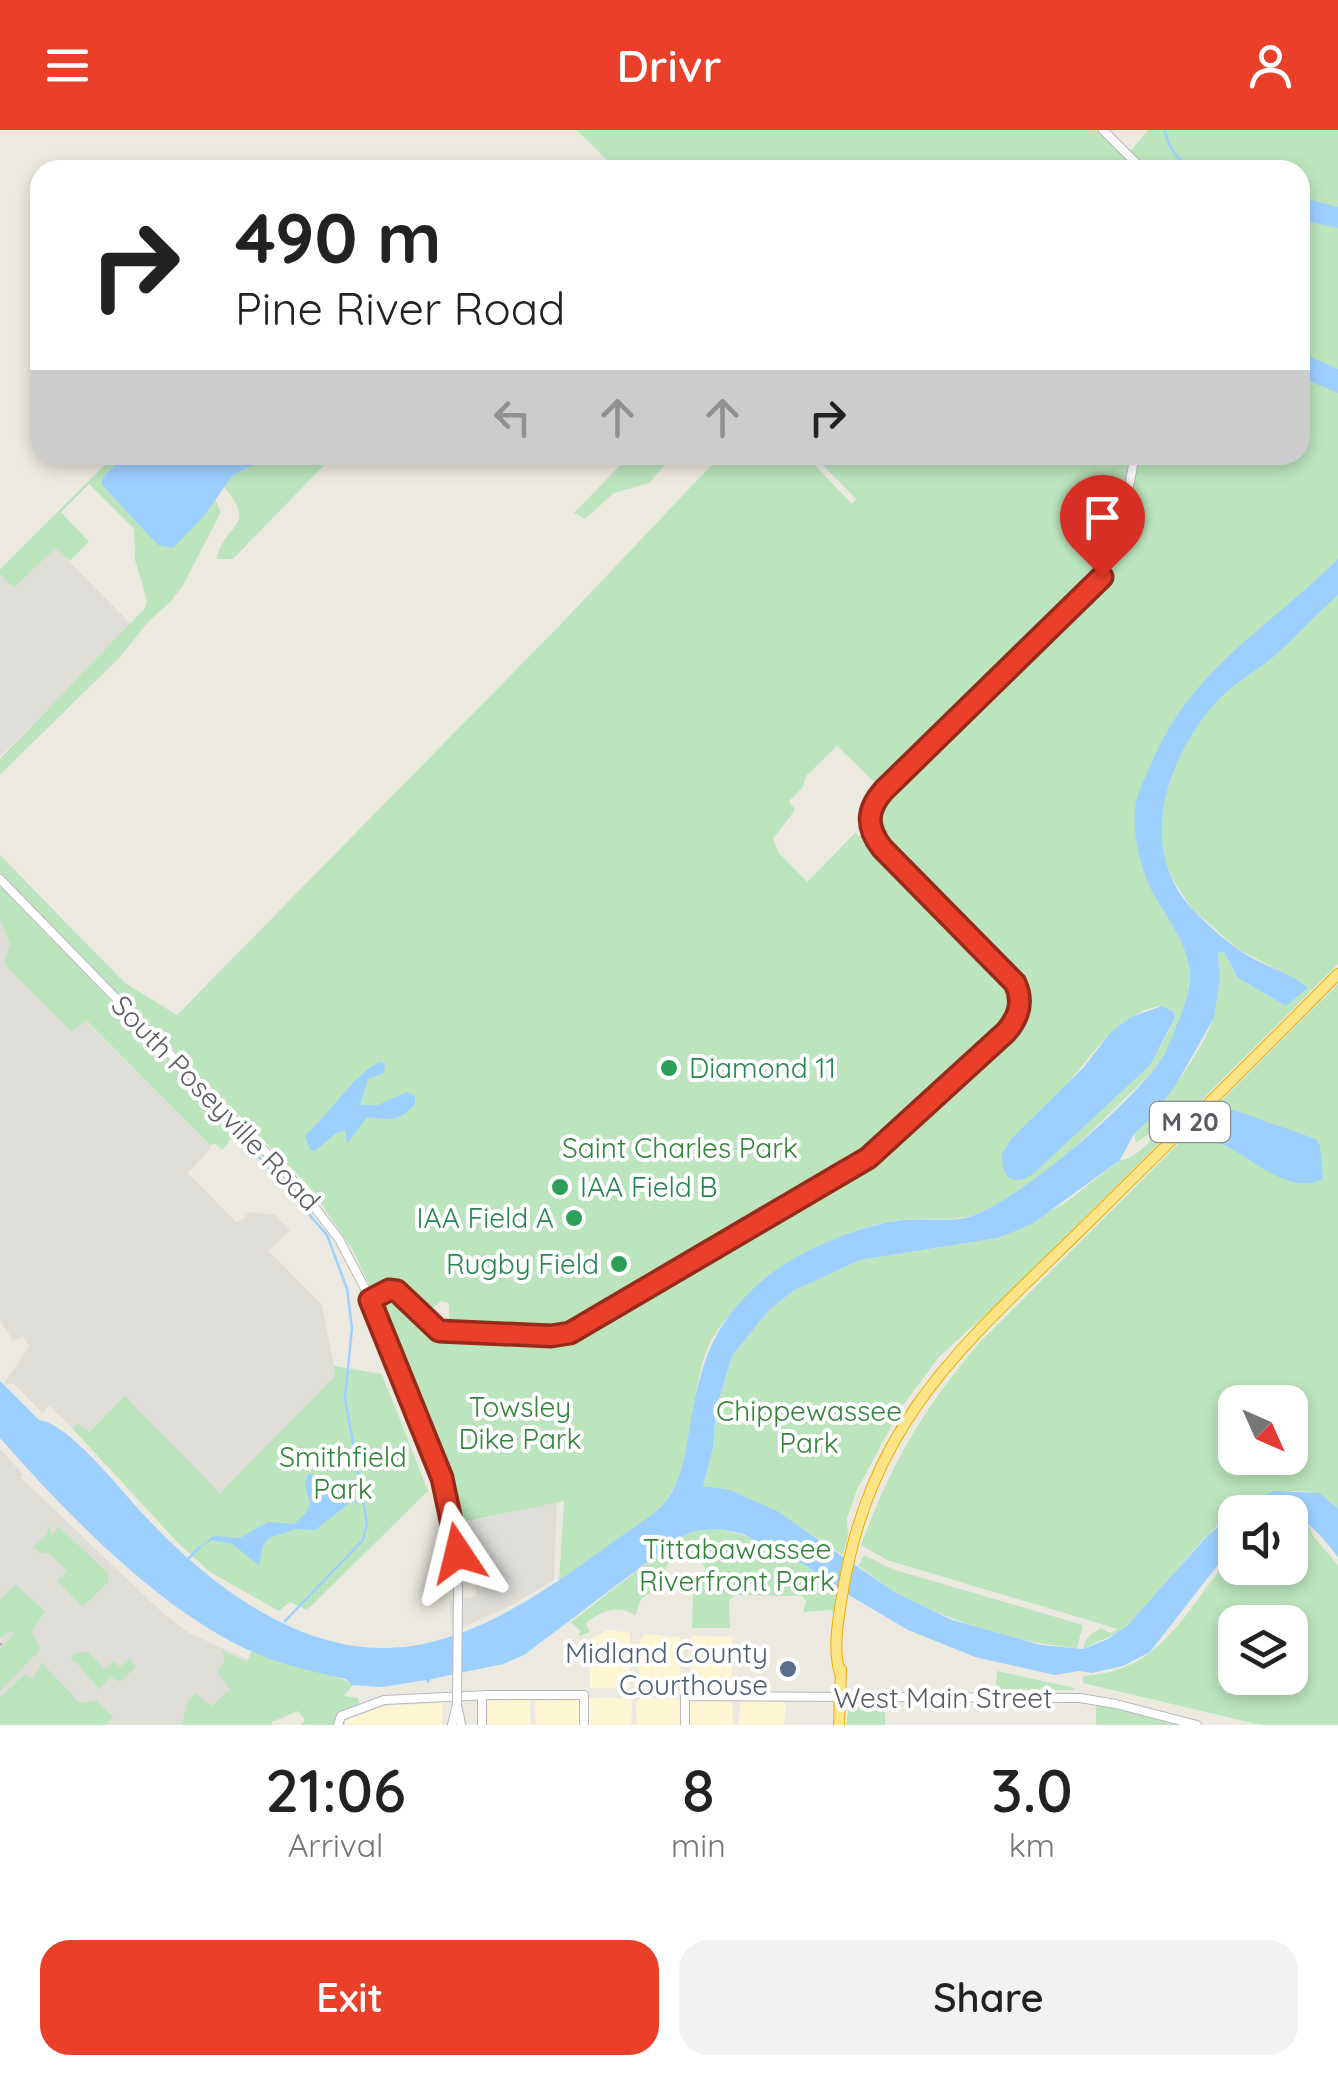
<!DOCTYPE html>
<html lang="en">
<head>
<meta charset="utf-8">
<style>
	:root { --surface:#fff; --page:#f2f2f2; --text:#222; --muted:#767676; --accent:#ea4029 }
	body { margin:0; font-family:Quicksand,sans-serif; background:var(--page); color:var(--text); height:100vh; display:flex; flex-direction:column; font-size:38px; white-space:nowrap }
	* { box-sizing:border-box; margin:0 }
	p { font-size:32px; color:var(--muted) }
	.icon { flex:none; width:55px; height:55px; fill:none; stroke:currentColor; stroke-width:2; stroke-linecap:round; stroke-linejoin:round }
	.map { position:relative; height:1595px; overflow:hidden }
	.sheet { display:flex; flex-direction:column; background:var(--surface); flex:1 }
	.sheet>* { flex:none }
	.hud { position:absolute; left:30px; top:30px; width:1280px; height:305px; border-radius:30px; box-shadow:0 5px 15px #0003; background:#fff; color:var(--text); overflow:hidden }
	.needle { width:65px; rotate:135deg }
	.buttons { position:absolute; left:1218px; top:1255px; display:grid; gap:20px }
	.buttons a { display:grid; place-items:center; width:90px; height:90px; border-radius:20px; background:var(--surface); box-shadow:0 5px 15px #0003; font-size:50px }
	.pin { position:absolute; display:grid; place-items:center; width:85px; height:85px; color:#fff; margin:-102px -42px; border-radius:50% 50% 50% 0; rotate:-45deg; box-shadow:0 0 10px #0007 }
	.pin .icon { rotate:45deg }
	.me { position:absolute; width:110px; margin:-55px; rotate:350deg; stroke-linejoin:round; filter:drop-shadow(0 0 8px #0008) }
	.turn { display:flex; align-items:center; gap:35px; height:210px; padding:0 40px; font-size:45px }
	.turn .icon { width:130px; height:130px; stroke-width:2.5 }
	.turn b { display:block; font-size:70px; line-height:85px }
	.lanes { display:flex; align-items:center; height:95px; padding:0 40px; background:#0003; justify-content:center; gap:50px; direction:ltr }
	.lanes .off { opacity:.35 }
	.eta { display:flex; justify-content:space-evenly; align-items:center; height:170px; text-align:center }
	.eta b { font-size:60px; font-weight:600; line-height:70px }
	.cta { display:flex; gap:20px; margin-top:auto; padding:20px 40px }
	.cta a { flex:1; height:115px; border-radius:30px; background:var(--accent); color:#fff; font-size:40px; font-weight:600; line-height:115px; text-align:center }
	.cta a+a { background:var(--page); color:var(--text) }
	header { display:flex; justify-content:space-between; align-items:center; height:130px; padding:0 40px; background:var(--accent); color:#fff; font-size:45px; font-weight:600 }
	.map>svg:first-child { display:block }
</style>
</head>
<body>
<header><svg class="icon" aria-label="menu" viewBox="0 0 24 24"><path d="M4 6h16M4 12h16M4 18h16"/></svg>Drivr<svg class="icon" aria-label="person" viewBox="0 0 24 24"><circle cx="12" cy="8" r="4"/><path d="M4 21q1-7 8-7t8 7"/></svg></header>
<div class="map">
<svg width="1338" height="1595" viewBox="0 0 1338 1595">
	<rect width="100%" height="100%" fill="#eceae0"/>
	<path fill="#fef6d3" d="M608,1500L630,1503V1558H590V1510Z
		M645,1504L680,1507L681,1558H639L640,1510Z
		M692,1506L732,1507V1559H691Z
		M488,1567L500,1571L530,1570V1595H484L485,1570Z
		M538,1568L545,1571L580,1569V1595H536L535,1574Z
		M590,1568H630L632,1572L631,1595H586V1570Z
		M640,1568L681,1569L682,1595H637L636,1574Z
		M691,1569H732L733,1595H689L688,1571Z
		M741,1569L776,1572L782,1569L786,1575L784,1595H738Z
		M443,1573L442,1595H345V1591L385,1576Z"/>
	<path fill="#dfddd8" d="M55,417L132,495L0,627V444L14,458Z
		M0,790L10,814L8,826L73,902L85,890L210,1015V1019L188,1043L237,1093L250,1082L275,1085L290,1100L269,1121L322,1175L336,1246L219,1364L125,1267L88,1302L72,1297L49,1276L42,1283L13,1253L6,1255L4,1253L29,1217L23,1206L13,1211L0,1190Z
		M0,1319L23,1344L20,1347L164,1484L191,1504L249,1530L233,1561L196,1595H0Z
		M557,1372L554,1450L510,1476L452,1502L449,1472L476,1466L468,1392Z"/>
	<path fill="#bce5bd" fill-rule="evenodd" d="M577,0H1099L1126,26L1148,0H1338V834L1010,1162L939,1227L901,1278L857,1360L847,1388L848,1405L843,1425C797,1395 758,1366 703,1356L713,1318L716,1279L732,1226L768,1181L793,1161L860,1130L999,1108L1065,1073L1120,1030C1138,1028 1149,1011 1161,999L1159,997L1136,1013L1134,1004C1157,983 1207,915 1214,886C1218,867 1221,842 1218,823L1224,822L1238,848L1286,876L1304,854L1238,819L1192,779L1173,750L1153,763C1167,786 1186,810 1189,838C1192,867 1176,906 1160,931C1151,945 1137,957 1124,969C1082,1011 1037,1057 982,1082C955,1094 928,1087 900,1090C845,1097 807,1125 766,1157C754,1166 740,1174 730,1185C682,1232 704,1309 671,1363C654,1392 588,1431 559,1452L564,1371L459,1393L444,1338L380,1175L383,1169L394,1163L435,1202L562,1209L571,1205L649,1163L872,1028L1011,901L1022,882V861L879,710L873,687L886,663L837,616L806,646L803,657L789,671L795,680L773,709L779,723L807,752L856,702L858,706L867,704L1013,854C1018,872 1017,883 1007,898L861,1029L590,1188L561,1201L443,1199L438,1197L449,1195V1173L441,1171L425,1184L396,1157L378,1162L372,1160L351,1117L307,1054L0,744V725L125,853L177,885L559,496L721,325H805L852,374L856,369L813,325H1300V40H617ZM1162,876L1174,882L1175,888C1141,960 1132,956 1058,964C1088,933 1116,881 1162,876Z
		M115,325H125L103,347L101,354L122,376L204,386L215,369L221,382L182,457L171,471L148,492L120,527L0,645V629L145,478L147,470L135,430L134,399L89,354L61,382L89,412L70,431L55,418L14,458L0,444V439Z
		M271,325H334L233,429H217C223,393 260,398 223,356L232,346Z
		M630,325H674L649,353L614,363L585,389L574,383Z
		M0,756L234,997L233,1007L222,1020L215,1014L210,1015L86,890L72,902L4,834L10,814L0,790Z
		M1338,854V1378C1322,1363 1310,1361 1289,1361C1219,1361 1173,1458 1124,1498C1112,1508 1096,1511 1083,1519C1085,1508 1092,1503 1101,1498L1111,1503L1118,1499L887,1430L861,1415C891,1334 925,1275 982,1210ZM1235,1272H1290V1328H1235Z
		M334,1236L382,1244L428,1361L307,1480L290,1472L279,1481L210,1442L178,1413L72,1298L79,1294L89,1302L125,1266L220,1363L335,1246Z
		M1290,1392L1310,1397L1313,1406L1338,1435V1595H1261L1083,1553V1546C1167,1541 1185,1476 1235,1423V1438H1290ZM1235,1492H1290V1548H1235Z
		M47,1393L53,1406L58,1396L108,1443V1452L83,1477L57,1451L67,1441L48,1422L42,1424L33,1417L48,1403Z
		M721,1399L756,1409L805,1435L839,1460L835,1484L831,1480L803,1482L806,1471L802,1466L735,1465L729,1470L730,1498H692L693,1461L701,1453L705,1437C691,1416 666,1421 664,1447L666,1452L641,1469L635,1486C620,1473 600,1482 586,1493L590,1502L579,1506L580,1501L571,1492L678,1409L694,1401Z
		M864,1425L892,1439L1083,1495L1077,1518C1013,1513 954,1492 897,1464C883,1457 872,1444 858,1436Z
		M15,1454L45,1481L32,1502L40,1517L38,1522L0,1561V1519L13,1505L11,1500L0,1508V1470Z
		M222,1520L247,1532L252,1521C276,1533 340,1544 353,1555L344,1566L358,1568L360,1575L338,1585L335,1595H301L305,1590L298,1581L272,1592V1595H182L188,1571L196,1563L212,1576L228,1561L232,1562L217,1542L225,1530Z
		M88,1522L105,1539L113,1531L120,1537L129,1528L136,1537L120,1552L111,1547L99,1559L75,1531L70,1530L76,1523Z
		M42,1533L80,1573L96,1570L113,1587L105,1595H0V1568L25,1544L33,1548Z
		M997,1541L1075,1558L1074,1560L996,1559Z
		M849,1575H885V1595H846Z
		M1096,1576L1108,1577L1180,1595H1096Z"/>
	<path fill="#9dd0ff" d="M1300,67L1338,77V98L1300,90Z
		M1300,222L1338,239V263L1300,247Z
		M125,325H271L232,346L204,386L173,418L158,415L101,354L103,347Z
		M1338,429V465C1315,485 1295,508 1272,528C1254,542 1233,554 1218,570C1166,627 1134,720 1195,782C1212,799 1233,818 1254,829C1272,839 1293,844 1308,858L1286,876L1238,848L1224,822L1218,823L1220,848L1214,888L1175,956L1150,989L1134,1004L1120,1030L1032,1094L998,1108L860,1130L793,1161L768,1181L732,1226L716,1279L713,1318L703,1356L730,1360L777,1381L894,1462L952,1490L1041,1515L1083,1519L1108,1509L1127,1496L1208,1405L1235,1383V1413L1150,1522L1123,1536L1092,1543L1079,1541L1055,1545L975,1527L908,1500L832,1455L805,1435L743,1404L720,1399L694,1401L678,1409L524,1525L503,1534L431,1549L428,1554L426,1550L383,1557L352,1555L346,1549C319,1543 291,1537 265,1527C167,1489 69,1386 0,1308V1251L39,1290C68,1292 123,1363 145,1386C204,1450 292,1519 384,1518C471,1518 555,1454 623,1405C643,1391 665,1379 675,1356C684,1336 687,1316 690,1295C701,1233 712,1194 762,1151C793,1123 861,1094 903,1090C924,1088 944,1092 965,1088C1012,1078 1129,975 1158,934C1166,923 1171,910 1176,897C1184,878 1192,857 1189,837C1185,809 1166,787 1153,763C1140,739 1131,699 1136,672C1139,659 1146,646 1151,634C1192,537 1268,499 1338,429Z
		M1162,876L1174,882L1175,888L1150,935L1032,1045C1012,1057 1001,1047 1002,1024L1012,1008L1083,938L1111,902L1131,887Z
		M380,932L385,933L384,943L368,949L360,975H378L407,962L415,966V974C400,992 389,990 367,987L347,1014L345,1000L335,1004L315,1021L310,1020L305,1005C330,985 353,944 380,932Z
		M1234,980L1316,1009L1320,1016L1323,1049C1283,1069 1244,1015 1205,1009L1201,1000L1212,989Z
		M309,1343L322,1350L333,1370L351,1372L315,1400L296,1399L269,1408L263,1415L259,1435L232,1414L212,1410L200,1417L213,1406L240,1408L268,1392L294,1394L306,1383L310,1374L305,1355Z
		M1274,1361L1319,1363L1338,1378V1427C1301,1379 1293,1382 1235,1382L1247,1372Z"/>
	<g fill="none" stroke-linecap="round" stroke-linejoin="round">
		<path stroke="#9dd0ff" stroke-width="2.5" d="M1165,0C1168,19 1178,31 1196,40
			M257,1025L327,1105L347,1159L352,1198L345,1268L361,1359
			M351,1372L361,1370
			M187,1430L200,1417
			M285,1491L363,1410L367,1393L362,1365"/>
		<defs>
			<path id="secondary" d="M1103,0L1143,40
				M0,749L295,1052L339,1109L371,1170L442,1348L455,1399L458,1460
				M371,1170L389,1161H397L439,1201L551,1206L570,1203L868,1028L1006,903C1020,887 1024,872 1015,853L882,719C866,697 866,680 883,660L1102,447L1117,419L1135,325
				M458,1579L461,1595
				M338,1595L341,1586L384,1570L488,1565H584V1595
				M452,1595L457,1574
				M482,1595V1566
				M685,1595V1566L1080,1568L1116,1574L1197,1595"/>
			<path id="highway" d="M840,1543C832,1518 839,1485 843,1460C874,1279 975,1206 1096,1085C1177,1005 1258,925 1338,844
				M839,1595L841,1539"/>
		</defs>
		<use href="#secondary" stroke="#b6b9bf" stroke-width="10"/>
		<use href="#highway" stroke="#ecac00" stroke-width="12"/>
		<use href="#secondary" stroke="#fff" stroke-width="8"/>
		<use href="#highway" stroke="#fde486" stroke-width="10"/>
		<path stroke="#b2b3b3" stroke-width="2.5" stroke-dasharray="2.5 12" stroke-linecap="butt" d="M0,1515L11,1506"/>
		<defs>
			<path id="secondary-bridge" d="M457,1574L458,1460"/>
		</defs>
		<use href="#secondary-bridge" stroke="#b6b9bf" stroke-width="10" stroke-linecap="butt"/>
		<use href="#secondary-bridge" stroke="#fff" stroke-width="8"/>
	</g>
	<g fill="none" stroke-linecap="round" stroke-linejoin="round">
		<defs>
			<path id="route" d="M458,1423L442,1348L370,1170L389,1160L397,1161L439,1201L551,1206L570,1203L868,1028L1006,902C1019,887 1024,872 1015,853L882,718C866,697 866,680 884,660L1102,447"/>
		</defs>
		<use href="#route" stroke="#982a1b" stroke-width="25"/>
		<use href="#route" stroke="#ea4029" stroke-width="18"/>
	</g>
	<g fill="#2e9e5b" stroke="#fff" stroke-width="4">
		<circle cx="669" cy="938" r="10"/>
		<circle cx="560" cy="1057" r="10"/>
		<circle cx="574" cy="1088" r="10"/>
		<circle cx="619" cy="1134" r="10"/>
	</g>
	<circle fill="#5c6f8a" stroke="#fff" stroke-width="4" cx="788" cy="1539" r="10"/>
	<g text-anchor="middle" stroke-width="8" stroke-linejoin="round" paint-order="stroke">
		<rect fill="#fff" stroke="#8b8d90" stroke-width="2.5" x="1150" y="972" width="80" height="40" rx="8"/>
		<g font-size="25" font-weight="bold" fill="#595c61">
			<text x="1190" y="1001">M 20</text>
		</g>
		<g font-size="28" fill="#27864d" stroke="#fff" text-anchor="start">
			<text x="689" y="948">Diamond 11</text>
			<text x="580" y="1067">IAA Field B</text>
			<text x="554" y="1098" text-anchor="end">IAA Field A</text>
			<text x="599" y="1144" text-anchor="end">Rugby Field</text>
		</g>
		<g font-size="28" fill="#595c61" stroke="#fff">
			<text transform="translate(216 973) rotate(46)" y="10">South Poseyville Road</text>
			<text x="943" y="1578">West Main Street</text>
		</g>
		<g font-size="28" fill="#34853b" stroke="#fff">
			<text x="680" y="1028">Saint Charles Park</text>
			<text x="520" y="1287">Towsley<tspan x="520" dy="32">Dike Park</tspan></text>
			<text x="809" y="1291">Chippewassee<tspan x="809" dy="32">Park</tspan></text>
			<text x="343" y="1337">Smithfield<tspan x="343" dy="32">Park</tspan></text>
			<text x="737" y="1429">Tittabawassee<tspan x="737" dy="32">Riverfront Park</tspan></text>
		</g>
		<g font-size="28" fill="#4e5e75" stroke="#fff" text-anchor="end">
			<text x="768" y="1533">Midland County<tspan x="768" dy="32">Courthouse</tspan></text>
		</g>
	</g>
</svg>
<div class="buttons">
<a><svg class="needle" viewBox="-14 -14 28 28"><path d="M0-13l5 13h-10z" fill="#e53935"/><path d="M0 13l5-13h-10z" fill="#767676"/></svg></a>
<a><svg class="icon" aria-label="sound" viewBox="0 0 24 24"><path d="M4 9h4l5-4v14l-5-4H4zM17 9q2 3 0 6"/></svg></a>
<a><svg class="icon" aria-label="layers" viewBox="0 0 24 24"><path d="M12 4l9 5-9 5-9-5zM3 14l9 5 9-5"/></svg></a>
</div>
<div class="pin" style="left:1102px;top:447px;background:#d93025"><svg class="icon" aria-label="arrive" viewBox="0 0 24 24"><path d="M6 21V4h12l-3 4 3 4H6"/></svg></div>
<svg class="me" style="left:458px;top:1423px" viewBox="-20 -20 40 40"><path d="M0-17L14 15 0 8-14 15z" fill="#ea4029" stroke="#fff" stroke-width="4"/></svg>
<div class="hud">
<div class="turn"><svg class="icon" aria-label="right" viewBox="0 0 24 24"><path d="M7 20v-9h11M14 6l5 5-5 5"/></svg><div><b>490 m</b>Pine River Road</div></div>
<div class="lanes"><svg class="icon off" aria-label="left" viewBox="0 0 24 24"><path d="M17 20v-9H6M10 6l-5 5 5 5"/></svg><svg class="icon off" aria-label="ahead" viewBox="0 0 24 24"><path d="M12 20V5M6 11l6-6 6 6"/></svg><svg class="icon off" aria-label="ahead" viewBox="0 0 24 24"><path d="M12 20V5M6 11l6-6 6 6"/></svg><svg class="icon" aria-label="right" viewBox="0 0 24 24"><path d="M7 20v-9h11M14 6l5 5-5 5"/></svg></div>
</div>
</div>
<section class="sheet">
<div class="eta">
<div><b>21:06</b><p>Arrival</p></div>
<div><b>8</b><p>min</p></div>
<div><b>3.0</b><p>km</p></div>
</div>
<div class="cta"><a>Exit</a><a>Share</a></div>
</section>
</body>
</html>
